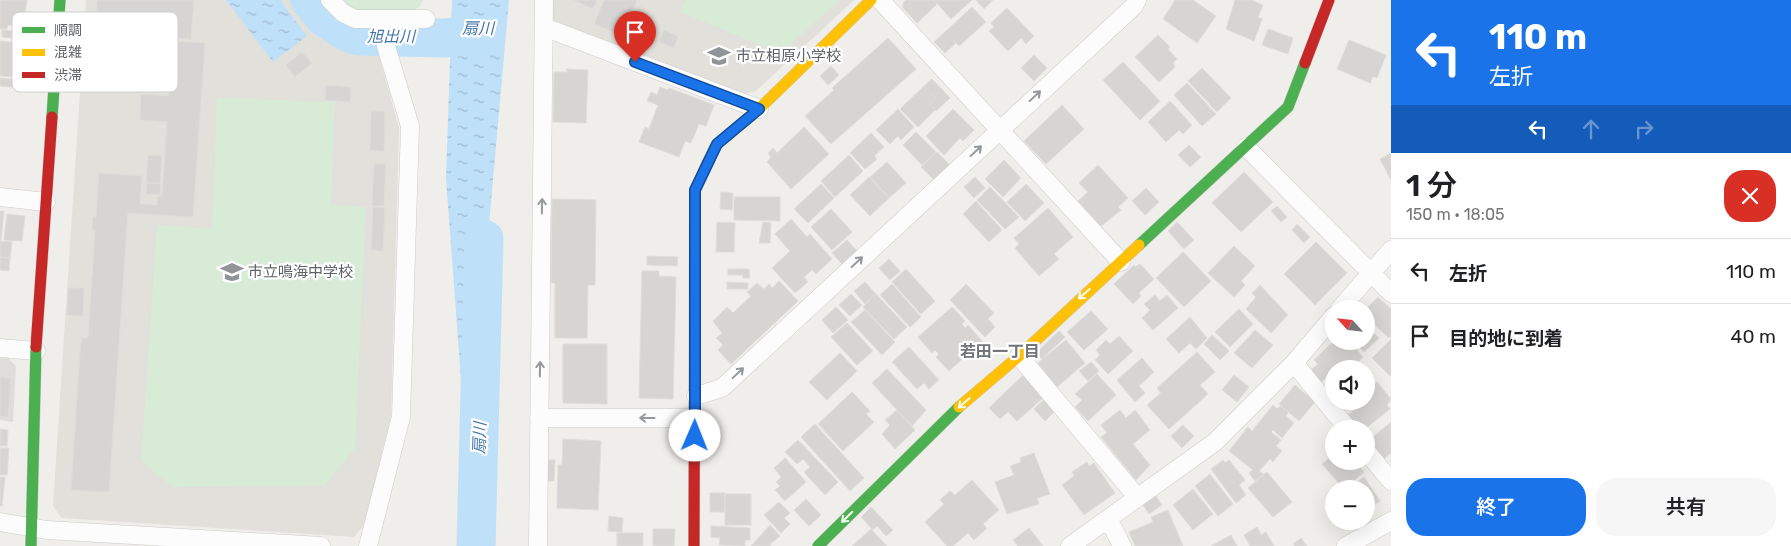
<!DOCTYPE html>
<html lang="ja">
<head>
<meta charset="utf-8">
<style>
	:root { --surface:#fff; --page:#f6f6f6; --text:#202124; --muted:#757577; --line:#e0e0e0; --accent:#1a73e8 }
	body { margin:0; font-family:Rubik,"Noto Sans JP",sans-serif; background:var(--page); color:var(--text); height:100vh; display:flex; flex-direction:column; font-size:19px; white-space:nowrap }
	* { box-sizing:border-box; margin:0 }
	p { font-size:16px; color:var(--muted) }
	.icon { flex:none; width:28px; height:28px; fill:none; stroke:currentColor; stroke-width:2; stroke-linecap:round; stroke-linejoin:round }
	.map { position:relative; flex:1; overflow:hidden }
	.sheet { display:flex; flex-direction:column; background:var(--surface); width:400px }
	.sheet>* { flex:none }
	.hud { background:#1a73e8; color:#fff; overflow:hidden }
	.needle { width:32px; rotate:297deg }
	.fabs { position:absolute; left:1325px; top:300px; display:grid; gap:10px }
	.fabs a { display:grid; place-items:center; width:50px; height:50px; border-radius:50%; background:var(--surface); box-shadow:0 5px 20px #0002; font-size:25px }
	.pin { position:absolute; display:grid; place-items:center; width:42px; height:42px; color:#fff; margin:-51px -21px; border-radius:50% 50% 50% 0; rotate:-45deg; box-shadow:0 0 5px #0007 }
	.pin .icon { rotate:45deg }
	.me { position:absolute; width:55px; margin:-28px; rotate:1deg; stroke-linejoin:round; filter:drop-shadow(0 0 4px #0008) }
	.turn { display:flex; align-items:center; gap:18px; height:105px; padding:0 15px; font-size:22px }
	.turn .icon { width:65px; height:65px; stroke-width:2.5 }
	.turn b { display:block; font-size:35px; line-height:42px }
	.lanes { display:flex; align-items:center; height:48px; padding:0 15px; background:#0003; justify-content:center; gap:25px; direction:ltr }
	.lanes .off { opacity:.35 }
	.round { display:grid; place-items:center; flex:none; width:52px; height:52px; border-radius:20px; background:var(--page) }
	.headline { display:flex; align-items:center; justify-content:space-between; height:85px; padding:0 15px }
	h1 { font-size:30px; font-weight:600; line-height:38px }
	.cta { display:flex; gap:10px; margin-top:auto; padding:10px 15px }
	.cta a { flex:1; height:58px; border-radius:20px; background:var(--accent); color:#fff; font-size:20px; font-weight:600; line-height:58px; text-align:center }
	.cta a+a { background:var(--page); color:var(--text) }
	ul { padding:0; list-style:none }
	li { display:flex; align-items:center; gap:15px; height:65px; padding:0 15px; border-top:1px solid var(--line) }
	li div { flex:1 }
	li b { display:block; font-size:19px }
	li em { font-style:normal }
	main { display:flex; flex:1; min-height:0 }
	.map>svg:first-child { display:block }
</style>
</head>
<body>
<main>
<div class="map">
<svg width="1391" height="546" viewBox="0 0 1391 546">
	<defs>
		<pattern id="water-ripples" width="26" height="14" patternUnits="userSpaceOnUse" patternTransform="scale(1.25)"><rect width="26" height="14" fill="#bfe0f9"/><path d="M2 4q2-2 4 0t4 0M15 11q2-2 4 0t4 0" fill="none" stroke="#9eb9cd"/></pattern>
	</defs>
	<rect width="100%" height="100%" fill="#efeeea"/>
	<path fill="#dfddda" d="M0,358H8L16,366L13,422L0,420Z"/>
	<path fill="#e2e0da" d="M86,0H299L318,23L344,40L376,46L399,128L391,417L364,525L354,537L62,518L53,506Z
		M550,0H854L756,91L744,94L554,21L550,12Z"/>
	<path fill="#d8ebd6" d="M340,0H423L420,6L412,12H356Z
		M685,0H840L780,53L680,12Z
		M217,98L335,102L331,205L366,207L355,448L325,485L173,487L141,461L157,225L212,229Z"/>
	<path fill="url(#water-ripples)" d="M226,0H280L307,36L273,62Z
		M452,0H509L477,360L481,546H462L461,380L446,178Z"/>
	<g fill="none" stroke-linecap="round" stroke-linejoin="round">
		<path stroke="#bfe0f9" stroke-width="39" d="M310,0L324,17L347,32L360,36L442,38L485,35
			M476,546L484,239"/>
	</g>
	<path fill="#d6d5d3" stroke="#deddd9" d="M3,0H27L25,13H21L20,26L8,25L7,29H0V1Z
		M97,0H194L191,39L170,38L168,60L93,56Z
		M573,0H597L593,9Z
		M604,0H637L623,36L594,24Z
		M906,0H933L937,4L917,23L903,8V3Z
		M934,0H972L951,19Z
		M976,0H993L984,9Z
		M1175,0H1193L1216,16L1197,43L1163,19Z
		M1235,0H1251L1263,5L1258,17L1262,19L1254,41L1226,29Z
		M972,7L986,22L959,46L956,43L945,53L934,42Z
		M1007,8L1034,36L1026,44L1021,38L1008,51L989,31L994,27L991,23Z
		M1268,29L1293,38L1288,54L1262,45Z
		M2,30L36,33L35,40L2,37Z
		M664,30L678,36L674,48L659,42Z
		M1158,35L1170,47L1168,49L1177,59L1173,63L1175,67L1159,82L1135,57Z
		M888,38L916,69L831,144L805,116L834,90L832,88Z
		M1349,40L1386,55L1377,78L1373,76L1370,83L1337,69Z
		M0,41L21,43L19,66H15L14,77L0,76Z
		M172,41L205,43L193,217L128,213L109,492L71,490L81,338H88L95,230H92L93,217H96L99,173L142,176L140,204L157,205L158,196H162L167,122L140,120L141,94L168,96Z
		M302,52L312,63L295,77L286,65Z
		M1034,55L1047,68L1034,81L1021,68Z
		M1123,62L1160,101L1140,120L1103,80Z
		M831,66L839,75L828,85L820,76Z
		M1202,68L1231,98L1217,112L1188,81Z
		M566,69L588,70L586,123L553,122L554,72H567Z
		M0,78L34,81L33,89L0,86Z
		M932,79L950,98L936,111L930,104L936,98L924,86Z
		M1187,83L1216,114L1202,126L1174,95Z
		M326,85L351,87L350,102L325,100Z
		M924,86L936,98L930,104L935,110L918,127L900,109Z
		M660,87L668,90L669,88L714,105L706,126L699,124L691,143L685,141L679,157L639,142L645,127L649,129L658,105L647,101L651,92L657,95Z
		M1170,101L1192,125L1183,134L1179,130L1166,142L1148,122Z
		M1062,105L1084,129L1046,164L1024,141Z
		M898,109L914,127L901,140L898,136L890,144L876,130Z
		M953,109L974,130L963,141L960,138L944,155L926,136Z
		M371,111H385L384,151L370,150Z
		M804,127L829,154L791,189L767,162L771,157L768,153L773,148L777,153Z
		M916,132L936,152L922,165L903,145Z
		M871,133L884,147L874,156L877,159L865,169L850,153Z
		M1189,145L1201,157L1190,167L1178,155Z
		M937,152L950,165L934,180L921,167Z
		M1391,153V180L1380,159Z
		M148,155L162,156L160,183L146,182Z
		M849,155L863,171L835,197L821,181Z
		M1004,160L1021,178L1003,197L985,179Z
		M887,162L906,183L889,198L870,177Z
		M374,164H386L384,206H372Z
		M1098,165L1128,198L1118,207L1121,210L1101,226L1078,201L1088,192L1079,183Z
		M1244,172L1273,202L1241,232L1212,203Z
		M869,177L889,198L870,216L850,195Z
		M975,177L985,188L974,198L964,187Z
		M147,183L161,184L160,195L146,194Z
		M821,184L834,198L808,223L794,209Z
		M1026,184L1044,203L1025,221L1007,202Z
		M990,187L1019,217L1005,229L977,200Z
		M1146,188L1159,202L1145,215L1132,201Z
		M721,192L733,193L732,210L720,209Z
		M734,197H780V221L734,220Z
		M552,199L596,200L595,285H588L587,338H555V283H551Z
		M976,201L1002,230L989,242L963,214Z
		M1277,206L1287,217L1281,222L1271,211Z
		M373,207L385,208L383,251L371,250Z
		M1048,208L1073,237L1054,254L1059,259L1039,276L1015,248L1019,244L1014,238Z
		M831,209L852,232L832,250L811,227Z
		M0,211H4L1,240H0Z
		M7,214L25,216L22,241L4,240Z
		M791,219L807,237L810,234L832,259L816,274L812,270L804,277L808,282L795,293L772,268L790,251L775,234Z
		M717,222L735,223L734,252H716Z
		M763,222L771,223L770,243H759Z
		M1177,222L1194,240L1184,249L1168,231Z
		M1297,224L1310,237L1304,243L1292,230Z
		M847,240L857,251L842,264L832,253Z
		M0,241L12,242L10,258L0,257Z
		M1316,242L1347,273L1315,305L1284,274Z
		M1234,246L1255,266L1241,281L1245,285L1234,297L1208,273Z
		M1183,252L1211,281L1184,307L1156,278Z
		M647,256L678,257L677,266L647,265Z
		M0,257L10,258L9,271L0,270Z
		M889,259L900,271L890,280L879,268Z
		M1140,264L1154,279L1139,293L1141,296L1133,304L1114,284L1134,265L1135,267Z
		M728,269H749L750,278H743V275H728Z
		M906,269L935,301L921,314L892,282Z
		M642,271H659V276L676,277L673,399L639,398Z
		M779,281L798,301L731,364L718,350L723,345L716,338L722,333L713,321L727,307L733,313L751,296L747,292L757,283L764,289L769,284L772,288Z
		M727,282L748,283V289H727Z
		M865,282L876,294L865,304L854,291Z
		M892,284L921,317L910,327L880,295Z
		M966,284L994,313L988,319L995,327L985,337L950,300Z
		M1260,285L1288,315L1271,333L1246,309L1256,297L1252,293Z
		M68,288H84L83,316L67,315Z
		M851,294L862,305L850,316L839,305Z
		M876,294L907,327L894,339L863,307Z
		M1155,295L1160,301L1167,295L1178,308L1153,330L1142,318L1150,310L1144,304Z
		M1378,297L1391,309V336L1389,338L1368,319L1372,315L1366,309Z
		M836,307L848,320L833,333L822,320Z
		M952,307L965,321L962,324L965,328L968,325L982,341L949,371L936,357L939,354L935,350L932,353L918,337Z
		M1239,309L1253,324L1230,347L1215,332Z
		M865,310L895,342L882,355L851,322Z
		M1091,311L1108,329L1084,350L1067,332Z
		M1190,317L1207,338L1196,349L1190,343L1179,353L1166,339Z
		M847,323L873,351L857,365L831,337Z
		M1366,326L1379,338L1364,352L1353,341H1366Z
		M1255,330L1273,345L1252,368L1234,353Z
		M1059,331L1065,337L1042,359L1036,353Z
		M1212,335L1229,351L1220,360L1204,344Z
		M1119,336L1133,351L1108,374L1095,360L1100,355L1096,350L1106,340L1110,344Z
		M1391,339V375L1390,376L1372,358Z
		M1066,340L1085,363L1057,387L1038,363Z
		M1334,341H1349L1363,357L1351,369H1334L1333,382L1328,376L1321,382L1311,370L1318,364L1314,360Z
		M563,344H607V404L563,403Z
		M909,347L939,380L929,389L924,383L917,389L892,362Z
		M1197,352L1215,372L1200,385L1208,394L1169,429L1147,405L1161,393L1157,388Z
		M840,353L857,371L827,400L809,382Z
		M1142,358L1154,372L1139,386L1145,393L1135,402L1117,380Z
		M1091,362L1099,371L1088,381L1079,371Z
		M887,369L926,410L912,426L872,383Z
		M1097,374L1116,395L1088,421L1075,407L1082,400L1075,394Z
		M1023,375L1043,398L1017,421L1008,412L1000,419L989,408Z
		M1234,375L1249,387L1237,402L1222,390Z
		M0,377L11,378L8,417L0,416Z
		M1377,382L1391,399L1387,405L1390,409L1366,428L1363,424L1357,428L1347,416L1358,407L1354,402L1366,401V391Z
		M1295,385L1315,402L1299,421L1279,404Z
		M852,392L870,411L866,414L874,422L843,451L818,424Z
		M1047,397L1057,409L1045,421L1034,409Z
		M1273,405L1277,409L1280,406L1288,412L1286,416L1294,423L1282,438L1273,430L1271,432L1281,440L1276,446L1282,451L1273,462L1270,459L1259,471L1264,474L1255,481L1249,473L1253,470L1229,451L1248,427L1252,431Z
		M897,410L915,430L895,449L882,434L890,425L885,420Z
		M1120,410L1126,418L1135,410L1150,430L1133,444L1150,465L1136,480L1101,437L1107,433L1101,425Z
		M1391,422V453L1382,460L1367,442Z
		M815,424L864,478L850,491L801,437Z
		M1183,425L1194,436L1182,448L1171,436Z
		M0,429L8,430L7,446H0Z
		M563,439L601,441L598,510L557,508L558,465H562Z
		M798,440L838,482L825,495L804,472L810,467L803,459L797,464L785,452Z
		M0,448H9L7,475H0Z
		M1334,450V461H1355L1364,472L1344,489L1322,464L1332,456L1330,453Z
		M1034,453L1050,494L1037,498L1039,504L1007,514L995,482L1014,475L1010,466L1021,462L1020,458Z
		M785,458L806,482L785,501L775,490L780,486L776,482L781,477L774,468Z
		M548,460H555L554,481H547Z
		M1223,460L1225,463L1229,460L1245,480L1239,485L1246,495L1236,503L1211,469Z
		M1087,462L1089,466L1094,463L1115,493L1084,515L1062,485L1074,476L1072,472Z
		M1267,472L1292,502L1273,517L1248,488Z
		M1210,474L1233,504L1218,516L1195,486Z
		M0,477H5L2,506H0Z
		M1364,477L1380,501L1368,509L1366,489H1355L1353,485Z
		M972,480L999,510L983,524L987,528L974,540L968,533L953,546H947L925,522L944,504L940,500L950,491L955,495Z
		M1193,489L1213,514L1193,530L1173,505Z
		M710,493H725V512H710Z
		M725,494H751V525H725Z
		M1156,496L1162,505L1149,514L1143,505Z
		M806,499L821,515L809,526L794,510Z
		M779,502L790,513L784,518L790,524L781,533L764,515Z
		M871,507L893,530L886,536L877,526L873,530L861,517Z
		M1168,510L1183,546H1135L1129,532L1153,522L1151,517Z
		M609,516L623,518L622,532L608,531Z
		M770,525L780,536L770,544L771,546H751Z
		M711,526L750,528V540H745V546L719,545L720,538L711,537Z
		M1257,527L1261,535L1266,532L1274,546H1250L1244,535Z
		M1029,528L1043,546H1018L1013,540Z
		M653,529H675L674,546H653Z
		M871,529L887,546H852Z
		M617,533H643V546H617Z
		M1231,535L1237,546H1211Z
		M1301,538L1307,546H1295L1293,544Z"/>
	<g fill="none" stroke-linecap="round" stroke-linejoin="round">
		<defs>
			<path id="street" d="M330,0L343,13L355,19H426
				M880,0L1121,262
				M544,27L759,109
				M1246,147L1391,293
				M0,197L46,202
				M1340,309L1391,250
				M0,348L36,351
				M1019,356L1137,497
				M1294,363L1348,429
				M696,396L722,388L1134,6L1137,0
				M539,418H696
				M1366,451L1391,481
				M1109,520L1122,546
				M0,522L47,530L321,546
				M368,546L401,417L410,126L386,46L385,20
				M538,546L544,0
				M1070,546L1215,442L1294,363L1334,316
				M1346,546L1391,521"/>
			<path id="fast" d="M52,117L60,0
				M1139,245L1288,107L1305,63
				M31,546L36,347
				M818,546L959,407"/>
			<path id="slow" d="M708,162L717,144L759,109L871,0
				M959,407L1019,356L1139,245"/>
			<path id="jam" d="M1305,63L1329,0
				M36,347L52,117
				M694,546L695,190L708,162"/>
		</defs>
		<use href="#street" stroke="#cbcccc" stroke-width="19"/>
		<use href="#fast" stroke="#cacacb" stroke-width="12"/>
		<use href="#slow" stroke="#cacacb" stroke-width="12"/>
		<use href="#jam" stroke="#cacacb" stroke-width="12"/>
		<use href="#street" stroke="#fdfcfc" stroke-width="18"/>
		<use href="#fast" stroke="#4caf50" stroke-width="11"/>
		<use href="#slow" stroke="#ffc107" stroke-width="11"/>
		<use href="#jam" stroke="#c62828" stroke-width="11"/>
	</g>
	<defs><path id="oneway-shaft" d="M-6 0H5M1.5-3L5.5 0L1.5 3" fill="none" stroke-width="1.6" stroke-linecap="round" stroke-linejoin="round" transform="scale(1.25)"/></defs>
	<g stroke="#96999c">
		<use href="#oneway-shaft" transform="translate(1035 96) rotate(-43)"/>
		<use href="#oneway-shaft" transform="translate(976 151) rotate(-43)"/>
		<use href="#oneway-shaft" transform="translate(542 206) rotate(-89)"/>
		<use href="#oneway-shaft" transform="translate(857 262) rotate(-43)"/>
		<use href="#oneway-shaft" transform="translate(540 369) rotate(-89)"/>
		<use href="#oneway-shaft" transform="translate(738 373) rotate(-43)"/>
		<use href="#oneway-shaft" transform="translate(647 418) rotate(-180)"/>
	</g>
	<g stroke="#f6fbf6">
		<use href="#oneway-shaft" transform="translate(1084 294) rotate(139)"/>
		<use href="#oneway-shaft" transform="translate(964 403) rotate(139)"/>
		<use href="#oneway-shaft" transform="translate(847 517) rotate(135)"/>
	</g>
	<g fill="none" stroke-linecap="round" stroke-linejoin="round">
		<defs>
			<path id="route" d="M635,62L759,109L717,144L695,190V436"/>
		</defs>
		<use href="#route" stroke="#114b97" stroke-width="12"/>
		<use href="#route" stroke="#1a73e8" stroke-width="9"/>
	</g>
	<defs>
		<symbol id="school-bare" viewBox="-9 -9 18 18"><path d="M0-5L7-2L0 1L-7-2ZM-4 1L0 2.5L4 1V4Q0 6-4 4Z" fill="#919496" stroke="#fff" stroke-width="2.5" paint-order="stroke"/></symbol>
	</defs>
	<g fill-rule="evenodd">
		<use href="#school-bare" x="703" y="40" width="32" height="32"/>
		<use href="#school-bare" x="216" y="256" width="32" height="32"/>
	</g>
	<g text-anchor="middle" stroke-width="4.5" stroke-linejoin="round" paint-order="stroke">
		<g font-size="15" fill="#5f6368" stroke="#fff" text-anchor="start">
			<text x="736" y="61">市立相原小学校</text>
			<text x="248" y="277">市立鳴海中学校</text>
		</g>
		<g font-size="16" font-style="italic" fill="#4174aa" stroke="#fff">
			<text x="478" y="34">扇川</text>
			<text x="391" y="42">旭出川</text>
			<text transform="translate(479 438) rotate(-88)" y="6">扇川</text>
		</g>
		<g font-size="16" font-weight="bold" fill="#70757a" stroke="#fff">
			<text x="1000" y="357">若田一丁目</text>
		</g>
	</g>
	<rect x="12" y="12" width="166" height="80" rx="8" fill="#fff" stroke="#cfd0d2" stroke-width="1"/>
	<rect x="22" y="27" width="23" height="6" fill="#4caf50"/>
	<rect x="22" y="49" width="23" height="7" fill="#ffc107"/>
	<rect x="22" y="72" width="23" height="6" fill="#c62828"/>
	<g font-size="14" fill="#5f6368">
		<text x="54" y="35">順調</text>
		<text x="54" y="57">混雑</text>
		<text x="54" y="80">渋滞</text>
	</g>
</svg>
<div class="fabs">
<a><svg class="needle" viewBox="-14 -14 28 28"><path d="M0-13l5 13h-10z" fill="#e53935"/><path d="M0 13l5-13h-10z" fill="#757577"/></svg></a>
<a><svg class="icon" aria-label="sound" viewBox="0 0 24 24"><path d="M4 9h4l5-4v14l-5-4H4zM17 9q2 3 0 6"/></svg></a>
<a>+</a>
<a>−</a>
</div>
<div class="pin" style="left:635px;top:62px;background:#d93025"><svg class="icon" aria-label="arrive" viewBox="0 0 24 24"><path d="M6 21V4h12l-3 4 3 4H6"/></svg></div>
<svg class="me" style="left:695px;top:436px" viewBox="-20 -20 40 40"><circle r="19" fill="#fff"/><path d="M0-13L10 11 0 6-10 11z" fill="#1a73e8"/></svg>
</div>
<section class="sheet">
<div class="hud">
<div class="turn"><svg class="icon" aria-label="left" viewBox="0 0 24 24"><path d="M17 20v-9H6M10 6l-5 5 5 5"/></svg><div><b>110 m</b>左折</div></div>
<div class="lanes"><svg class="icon" aria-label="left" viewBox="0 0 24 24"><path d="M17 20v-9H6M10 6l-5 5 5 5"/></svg><svg class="icon off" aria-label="ahead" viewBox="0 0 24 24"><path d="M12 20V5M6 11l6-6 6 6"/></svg><svg class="icon off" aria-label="right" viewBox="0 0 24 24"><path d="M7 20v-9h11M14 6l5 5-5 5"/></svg></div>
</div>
<div class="headline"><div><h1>1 分</h1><p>150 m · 18:05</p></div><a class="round" style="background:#d93025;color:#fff"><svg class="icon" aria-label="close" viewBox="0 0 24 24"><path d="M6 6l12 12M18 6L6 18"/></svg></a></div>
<ul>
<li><svg class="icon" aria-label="left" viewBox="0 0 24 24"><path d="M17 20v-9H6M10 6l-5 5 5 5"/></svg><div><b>左折</b></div><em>110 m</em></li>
<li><svg class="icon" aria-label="arrive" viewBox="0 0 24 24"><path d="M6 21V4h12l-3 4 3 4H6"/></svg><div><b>目的地に到着</b></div><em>40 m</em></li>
</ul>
<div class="cta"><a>終了</a><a>共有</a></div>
</section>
</main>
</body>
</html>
